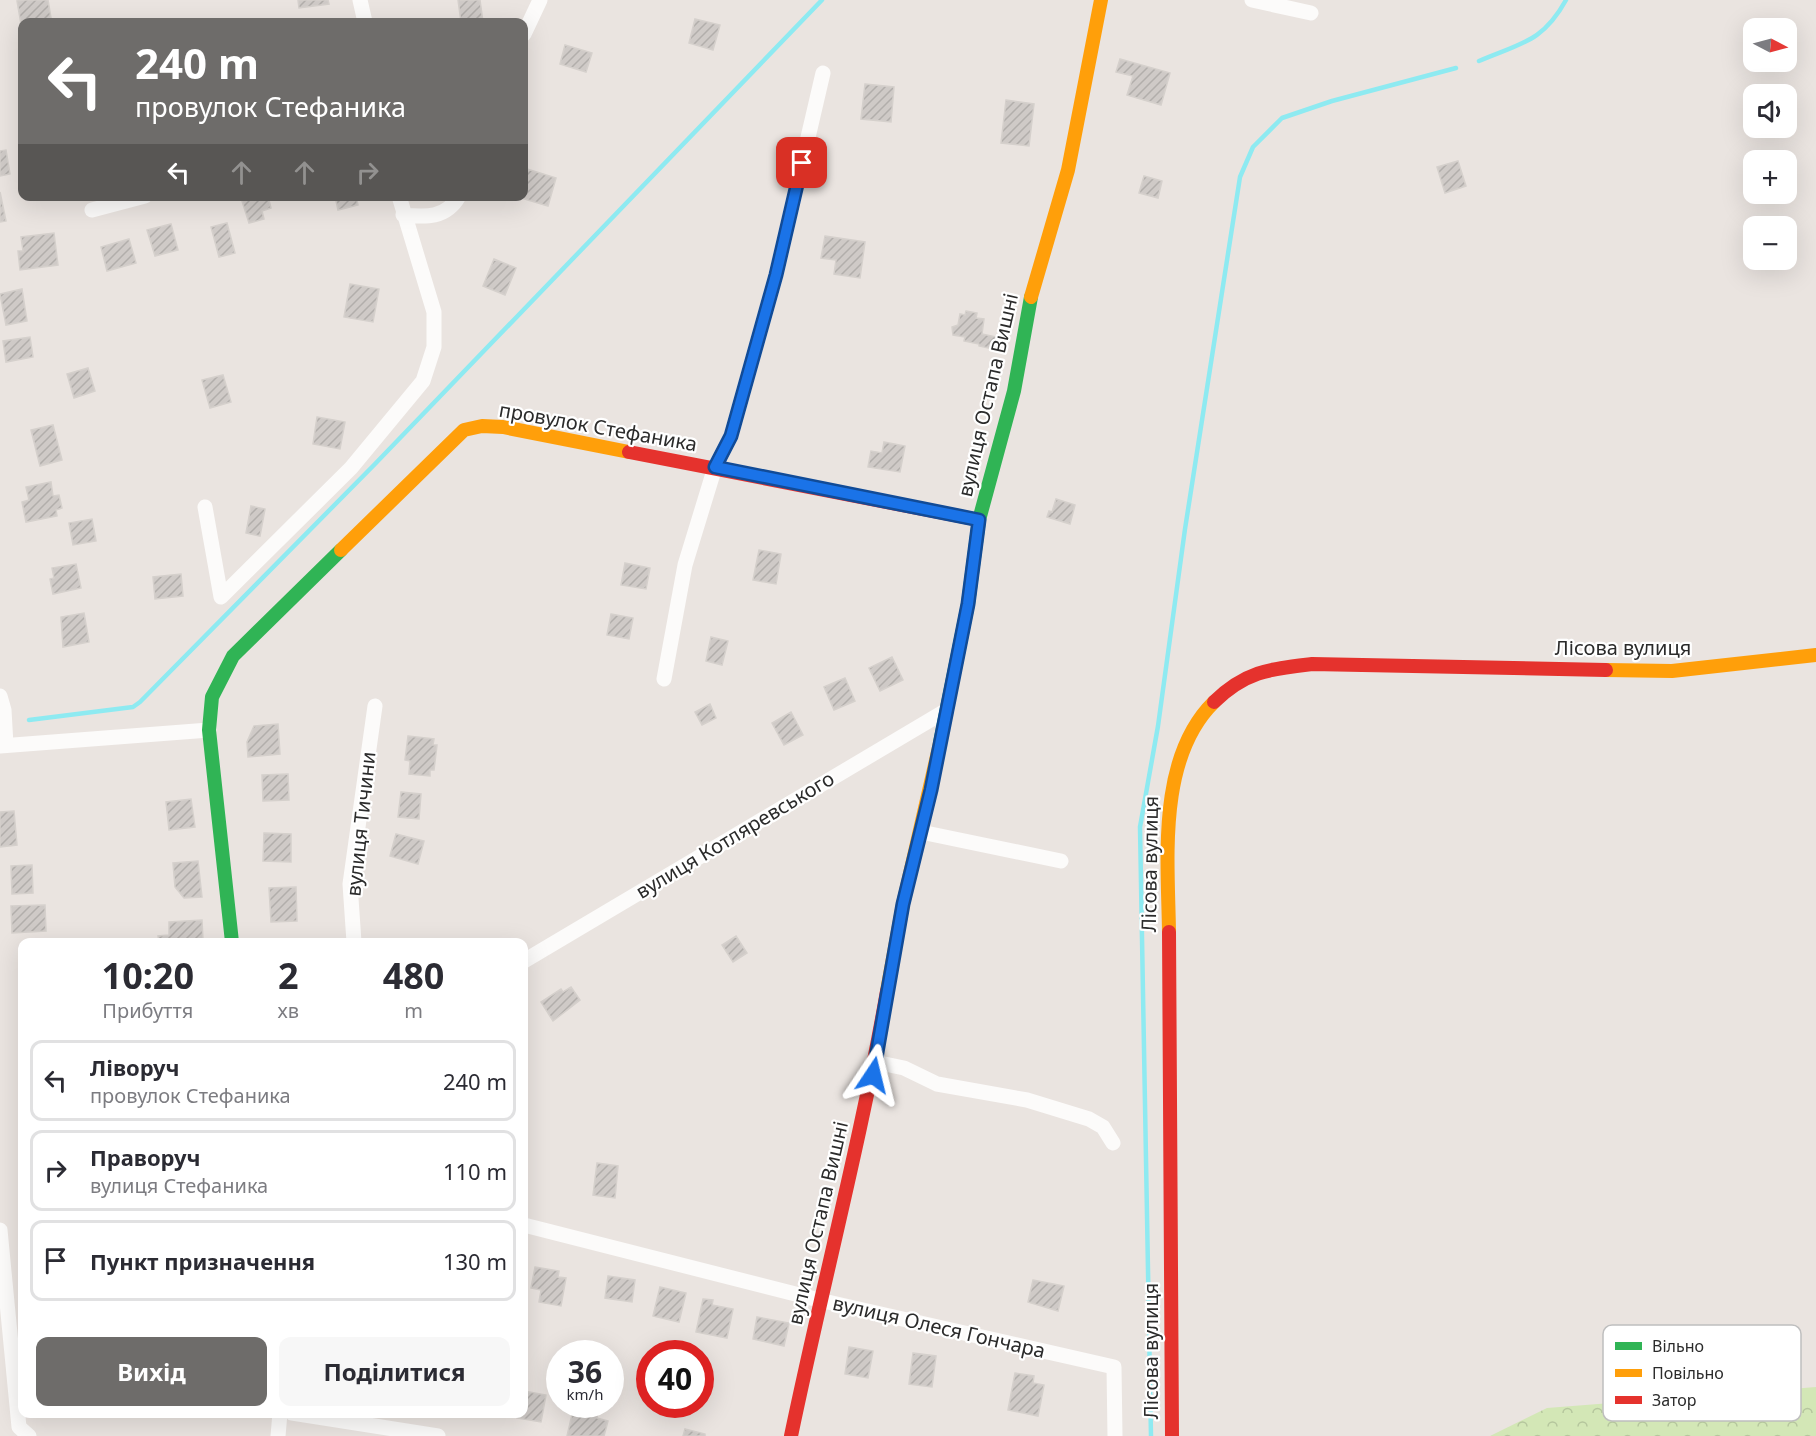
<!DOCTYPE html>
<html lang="uk">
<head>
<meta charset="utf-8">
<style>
	:root { --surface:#fff; --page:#f7f7f7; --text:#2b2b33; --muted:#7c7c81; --line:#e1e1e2; --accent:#6e6c6a }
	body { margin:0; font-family:"Noto Sans",sans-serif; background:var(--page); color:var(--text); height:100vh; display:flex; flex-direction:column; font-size:22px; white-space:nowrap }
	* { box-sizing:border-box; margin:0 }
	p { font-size:20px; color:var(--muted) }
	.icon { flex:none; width:33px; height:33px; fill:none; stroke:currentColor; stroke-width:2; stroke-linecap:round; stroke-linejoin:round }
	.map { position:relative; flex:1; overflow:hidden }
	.drawer { position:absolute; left:18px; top:938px; width:510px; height:480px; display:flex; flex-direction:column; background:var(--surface); border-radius:12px; box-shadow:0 6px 24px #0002 }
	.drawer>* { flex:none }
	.top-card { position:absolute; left:18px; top:18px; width:510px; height:183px; border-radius:12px; box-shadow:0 6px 24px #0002; background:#6e6c6a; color:#fff; overflow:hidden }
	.needle { width:39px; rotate:96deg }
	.buttons { position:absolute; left:1743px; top:18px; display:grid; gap:12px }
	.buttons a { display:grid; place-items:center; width:54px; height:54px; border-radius:12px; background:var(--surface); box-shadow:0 6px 24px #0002; font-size:30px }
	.speed { position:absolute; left:546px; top:1340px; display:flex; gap:12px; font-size:30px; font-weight:700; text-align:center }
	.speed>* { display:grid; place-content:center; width:78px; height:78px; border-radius:50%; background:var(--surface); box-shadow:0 6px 24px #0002; line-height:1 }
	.speed small { font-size:15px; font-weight:400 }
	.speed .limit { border:9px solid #d22; background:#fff; color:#111 }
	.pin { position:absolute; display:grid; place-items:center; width:51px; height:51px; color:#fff; margin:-26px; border-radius:12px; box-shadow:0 3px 9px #0006 }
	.me { position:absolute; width:66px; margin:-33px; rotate:10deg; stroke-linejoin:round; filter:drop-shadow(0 0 4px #0008) }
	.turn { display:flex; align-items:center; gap:21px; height:126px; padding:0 18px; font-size:27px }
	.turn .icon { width:78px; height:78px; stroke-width:2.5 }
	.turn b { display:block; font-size:42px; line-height:51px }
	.lanes { display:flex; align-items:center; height:57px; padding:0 18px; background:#0003; justify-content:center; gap:30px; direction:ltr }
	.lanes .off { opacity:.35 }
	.eta { display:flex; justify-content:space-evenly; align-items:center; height:102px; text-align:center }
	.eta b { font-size:36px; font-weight:700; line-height:42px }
	.button { display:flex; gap:12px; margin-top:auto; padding:12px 18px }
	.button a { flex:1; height:69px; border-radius:12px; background:var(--accent); color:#fff; font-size:24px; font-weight:700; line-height:69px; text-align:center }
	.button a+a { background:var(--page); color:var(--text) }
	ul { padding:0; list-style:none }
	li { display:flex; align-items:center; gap:18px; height:81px; margin:0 12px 9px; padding:0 6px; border:3px solid var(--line); border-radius:12px }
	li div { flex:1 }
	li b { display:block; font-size:22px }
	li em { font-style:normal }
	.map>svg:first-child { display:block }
</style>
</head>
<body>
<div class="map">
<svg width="1816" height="1436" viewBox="0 0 1816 1436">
	<defs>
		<pattern id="forest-crowns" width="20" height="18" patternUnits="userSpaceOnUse" patternTransform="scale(1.5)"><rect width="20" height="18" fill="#d3e7b6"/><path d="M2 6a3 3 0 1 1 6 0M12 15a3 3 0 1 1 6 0" fill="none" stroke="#b5c69d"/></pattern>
		<pattern id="building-hatch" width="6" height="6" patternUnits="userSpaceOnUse" patternTransform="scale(1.5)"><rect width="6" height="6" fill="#cfcac7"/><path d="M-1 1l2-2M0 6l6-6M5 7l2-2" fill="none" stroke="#b2aeab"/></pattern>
	</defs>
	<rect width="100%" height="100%" fill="#eae4e0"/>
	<path fill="url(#forest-crowns)" d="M1816,1387V1436H1490L1547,1408Z"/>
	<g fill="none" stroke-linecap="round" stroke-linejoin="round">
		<path stroke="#8eeaf1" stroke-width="4.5" d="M1479,61C1521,43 1543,42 1566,0
			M29,720L133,707L140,702L374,465L822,0
			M1151,1436L1140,827L1158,726L1185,529L1240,177L1253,147L1282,118L1332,101L1456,68"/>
	</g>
	<path fill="url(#building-hatch)" stroke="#d5d0cc" stroke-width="1.5" d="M24,0H48L51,18L21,24L17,1Z
		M298,0H328L329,4L299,8Z
		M458,0H480L483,22H461Z
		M695,19L720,25L713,50L689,43Z
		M565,45L592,53L586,72L560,64Z
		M1120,59L1170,73L1161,105L1127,95L1133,76L1116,72Z
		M865,84L894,87L891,122L861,119Z
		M1006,100L1034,104L1029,146L1001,143Z
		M6,150L10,174L0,176V151Z
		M1458,161L1466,186L1445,193L1437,167Z
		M527,169L556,178L548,206L518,197L524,196Z
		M1144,176L1162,181L1158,198L1139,193Z
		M0,192L6,221L0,222Z
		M247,196H268L271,208L262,211L264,219L249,223L241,198Z
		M335,196H356L358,205L338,210Z
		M227,223L235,253L219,257L211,227Z
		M171,224L178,250L155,256L147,230Z
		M54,233L58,265L20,270L18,251H23L21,237Z
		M825,236L865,242L860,278L834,274L836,260L821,258Z
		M129,239L136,263L107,271L101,247Z
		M494,259L516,268L505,295L483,286Z
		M350,284L379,289L373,322L344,317Z
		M22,289L27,321L6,325L0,294Z
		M966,311L977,313L976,318L984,319L982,334L1001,338L998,350L979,346V344L964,341L965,337L953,335L952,327L958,325L960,314L965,315Z
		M30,337L33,357L6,362L3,341Z
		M88,368L95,391L74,398L67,374Z
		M223,375L231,402L210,408L202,380Z
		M317,417L345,422L340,449L313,444Z
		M53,425L62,460L40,466L31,430Z
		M884,442L905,446L900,472L868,467L871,451L882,453Z
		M51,482L53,496L59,495L62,508L56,510L57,516L26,522L22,502L29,500L26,487Z
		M1056,499L1075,505L1070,524L1047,517L1049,511L1052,512Z
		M251,506L265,509L260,536L246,533Z
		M92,519L96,541L73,545L69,523Z
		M759,550L781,554L776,584L753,580Z
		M625,563L650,568L646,589L621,585Z
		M76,564L81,588L53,594L50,579L54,578L52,568Z
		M181,574L183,596L155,599L153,577Z
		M84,613L89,642L63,647L61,617Z
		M611,614L633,618L629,639L607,635Z
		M711,637L728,641L722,665L706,661Z
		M892,657L903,680L880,691L869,668Z
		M845,678L855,701L834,710L824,687Z
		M710,704L716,718L702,725L695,712Z
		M791,712L803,735L784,745L772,723Z
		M278,724L280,754L248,757L247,742L254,726Z
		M408,736L434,739L433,745H437L434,770H430V776L409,774L410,761L405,760Z
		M288,774L289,800L263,801L262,775Z
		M401,792L421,794L419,819L398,817Z
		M191,799L195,827L169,830L166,802Z
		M14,811L17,845L0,847V812Z
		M264,833L291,834V862L263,861Z
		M396,834L424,841L418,864L390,856Z
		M198,861L202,897L184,898L175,887L173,863Z
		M32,865L33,893L12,894L11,866Z
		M296,887L297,921L271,922L269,888Z
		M45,905L46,931L12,933L11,906Z
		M202,920L203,940L200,942H159L158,936L169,935V922Z
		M736,936L747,953L733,962L722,945Z
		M571,987L580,1000L553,1021L541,1002L561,989L563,992Z
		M597,1163L618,1166L615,1198L593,1195Z
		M535,1267L559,1271L558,1277L566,1278L561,1306L539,1302L541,1290L531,1288Z
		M608,1276L635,1280L632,1302L605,1298Z
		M1033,1280L1064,1286L1058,1311L1028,1302Z
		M660,1287L686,1293L679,1322L653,1316Z
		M703,1299L713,1300L712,1305L733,1309L727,1338L696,1332Z
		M757,1317L789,1323L784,1346L753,1339Z
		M849,1347L873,1351L868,1378L845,1374Z
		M913,1353L936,1356L932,1387L909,1384Z
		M1015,1373L1034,1376L1033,1383L1044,1385L1038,1416L1008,1410Z
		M524,1391L546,1395L541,1422L517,1418L518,1413H524Z
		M574,1406L598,1412L597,1418L608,1421L604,1436H567Z
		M685,1429L705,1434V1436H683Z"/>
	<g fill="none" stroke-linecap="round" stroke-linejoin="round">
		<path stroke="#fcfbfa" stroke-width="15" d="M360,0L365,22
			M1252,0L1311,13
			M524,34L540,0
			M92,210L145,196
			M403,215C425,217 446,219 459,196
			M205,507L221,597L351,468L423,381L434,347V312L399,196
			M664,679L685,565L715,467L731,436L776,275L823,73
			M0,696L4,710L6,745
			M0,746L209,730
			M921,832L1061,861
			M354,942L350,884L375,706
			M524,961L947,710
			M875,1062L904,1068L937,1084L1027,1100L1089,1119L1103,1127L1113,1143
			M524,1225L819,1300L1114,1367L1115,1436
			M0,1230L19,1427L29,1436
			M292,1413L438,1436
			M278,1436L280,1413"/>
		<path stroke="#30b455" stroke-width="14" d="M940,743L968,604L979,520L1014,391L1031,297
			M232,942L209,730L212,697L233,656L341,550"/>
		<path stroke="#ff9f0a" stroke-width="14" d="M1031,297L1068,170L1101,0
			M341,550L464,430L482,426L503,427L629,452
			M1606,670L1672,671L1816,655
			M1169,932C1168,859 1157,758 1214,702
			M887,991L903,904L940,743"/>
		<path stroke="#e5322d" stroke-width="14" d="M629,452L979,520
			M1214,702C1246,671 1270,669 1312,664L1606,670
			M1169,932L1172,1436
			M791,1436C822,1287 861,1140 887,991"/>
	</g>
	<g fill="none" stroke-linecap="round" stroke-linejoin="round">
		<defs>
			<path id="route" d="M802,163L776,275L731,436L715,467L979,520L968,604L931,790L903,904L873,1075"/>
		</defs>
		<use href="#route" stroke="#114b97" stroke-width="15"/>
		<use href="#route" stroke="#1a73e8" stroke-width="10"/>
	</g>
	<g text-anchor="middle" stroke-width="4.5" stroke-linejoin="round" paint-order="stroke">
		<g font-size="20" fill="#2b2b2b" stroke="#fff">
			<text transform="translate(988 395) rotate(-77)" y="7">вулиця Остапа Вишні</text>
			<text transform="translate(598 427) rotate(10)" y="7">провулок Стефаника</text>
			<text x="1623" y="655">Лісова вулиця</text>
			<text transform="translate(361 824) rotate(-84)" y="7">вулиця Тичини</text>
			<text transform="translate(735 835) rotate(-31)" y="7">вулиця Котляревського</text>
			<text transform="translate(1150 864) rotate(-89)" y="7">Лісова вулиця</text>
			<text transform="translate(818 1223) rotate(-77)" y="7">вулиця Остапа Вишні</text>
			<text transform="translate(939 1327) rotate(13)" y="7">вулиця Олеся Гончара</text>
			<text transform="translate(1151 1351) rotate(-90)" y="7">Лісова вулиця</text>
		</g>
	</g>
	<rect x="1603" y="1325" width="198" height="96" rx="9" fill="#fff" stroke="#bfbfbf" stroke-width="1.5"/>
	<rect x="1615" y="1342" width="27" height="8" fill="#30b455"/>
	<rect x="1615" y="1369" width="27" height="8" fill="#ff9f0a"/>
	<rect x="1615" y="1396" width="27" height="8" fill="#e5322d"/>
	<g font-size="16" fill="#2b2b2b">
		<text x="1652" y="1352">Вільно</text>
		<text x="1652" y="1379">Повільно</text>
		<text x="1652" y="1406">Затор</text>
	</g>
</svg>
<div class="buttons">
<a><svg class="needle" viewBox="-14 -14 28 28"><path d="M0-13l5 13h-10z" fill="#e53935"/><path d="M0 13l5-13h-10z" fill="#7c7c81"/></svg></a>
<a><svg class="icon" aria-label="sound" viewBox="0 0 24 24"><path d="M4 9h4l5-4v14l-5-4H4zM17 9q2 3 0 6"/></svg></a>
<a>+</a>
<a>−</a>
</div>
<div class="speed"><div>36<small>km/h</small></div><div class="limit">40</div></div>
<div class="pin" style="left:802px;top:163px;background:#d93025"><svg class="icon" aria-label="arrive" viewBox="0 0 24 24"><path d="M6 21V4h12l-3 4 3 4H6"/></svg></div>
<svg class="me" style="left:873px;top:1075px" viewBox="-20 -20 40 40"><path d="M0-17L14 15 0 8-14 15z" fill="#1a73e8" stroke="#fff" stroke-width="4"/></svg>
<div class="top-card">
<div class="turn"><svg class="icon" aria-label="left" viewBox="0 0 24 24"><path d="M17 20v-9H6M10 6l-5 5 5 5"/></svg><div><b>240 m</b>провулок Стефаника</div></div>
<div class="lanes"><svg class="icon" aria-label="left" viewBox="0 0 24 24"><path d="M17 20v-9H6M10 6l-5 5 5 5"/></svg><svg class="icon off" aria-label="ahead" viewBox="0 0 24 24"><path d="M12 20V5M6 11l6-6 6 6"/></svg><svg class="icon off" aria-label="ahead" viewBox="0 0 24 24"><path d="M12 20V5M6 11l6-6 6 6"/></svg><svg class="icon off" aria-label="right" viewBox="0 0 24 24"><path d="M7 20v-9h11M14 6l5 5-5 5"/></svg></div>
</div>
<section class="drawer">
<div class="eta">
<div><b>10:20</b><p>Прибуття</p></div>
<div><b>2</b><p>хв</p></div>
<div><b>480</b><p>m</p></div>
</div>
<ul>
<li><svg class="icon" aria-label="left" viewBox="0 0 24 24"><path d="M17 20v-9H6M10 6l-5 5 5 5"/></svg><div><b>Ліворуч</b><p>провулок Стефаника</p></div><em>240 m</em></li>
<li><svg class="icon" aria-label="right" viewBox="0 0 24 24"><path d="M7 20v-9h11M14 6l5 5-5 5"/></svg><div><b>Праворуч</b><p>вулиця Стефаника</p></div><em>110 m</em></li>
<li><svg class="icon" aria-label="arrive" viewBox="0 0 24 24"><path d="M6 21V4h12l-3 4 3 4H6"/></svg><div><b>Пункт призначення</b></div><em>130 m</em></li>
</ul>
<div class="button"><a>Вихід</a><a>Поділитися</a></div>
</section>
</div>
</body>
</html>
